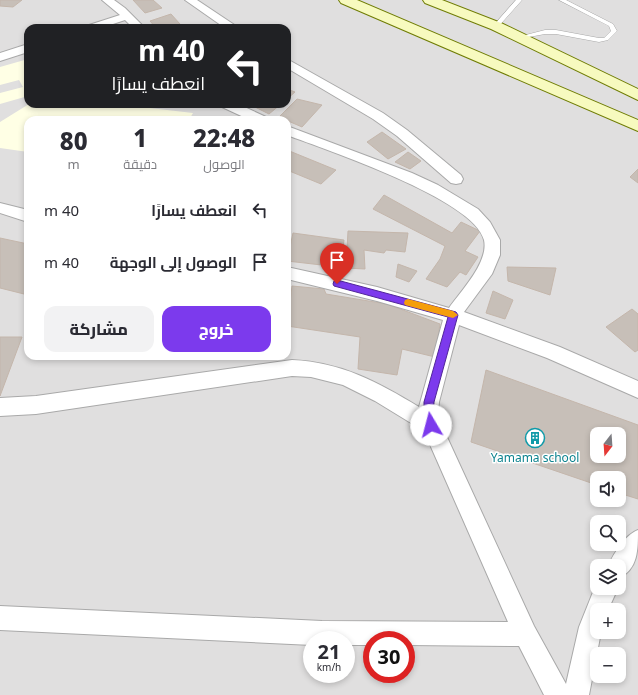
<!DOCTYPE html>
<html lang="ar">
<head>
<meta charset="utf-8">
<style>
	:root { --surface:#fff; --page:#f2f2f3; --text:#2b2b33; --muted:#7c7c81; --accent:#7c3aed }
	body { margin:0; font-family:"Noto Sans",Cairo,sans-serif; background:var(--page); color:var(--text); direction:rtl; height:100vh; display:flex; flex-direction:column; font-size:15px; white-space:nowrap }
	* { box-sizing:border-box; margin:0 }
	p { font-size:13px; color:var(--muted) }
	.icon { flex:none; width:22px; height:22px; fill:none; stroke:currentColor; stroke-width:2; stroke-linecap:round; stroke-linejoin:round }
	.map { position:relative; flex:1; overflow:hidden; direction:ltr }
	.panel { position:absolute; left:24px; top:116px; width:267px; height:244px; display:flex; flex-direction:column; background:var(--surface); border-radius:12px; box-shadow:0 2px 6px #0003; direction:rtl }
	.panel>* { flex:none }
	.guide { position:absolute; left:24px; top:24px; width:267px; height:84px; border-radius:12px; box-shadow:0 2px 6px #0003; direction:rtl; background:#202124; color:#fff; overflow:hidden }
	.needle { width:26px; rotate:197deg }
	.tools { position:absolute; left:590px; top:427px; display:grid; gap:8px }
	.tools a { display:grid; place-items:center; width:36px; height:36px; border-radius:8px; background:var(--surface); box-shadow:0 2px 6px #0003; font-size:20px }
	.speed { position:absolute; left:303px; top:631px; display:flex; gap:8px; font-size:20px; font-weight:700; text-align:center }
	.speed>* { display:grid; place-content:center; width:52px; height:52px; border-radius:50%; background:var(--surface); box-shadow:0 2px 6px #0003; line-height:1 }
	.speed small { font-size:10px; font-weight:400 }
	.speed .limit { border:6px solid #d22; background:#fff; color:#111 }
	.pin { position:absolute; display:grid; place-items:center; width:34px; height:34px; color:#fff; margin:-41px -17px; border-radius:50% 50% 50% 0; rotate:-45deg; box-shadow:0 0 4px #0007 }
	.pin .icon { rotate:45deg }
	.me { position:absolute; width:44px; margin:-22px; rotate:352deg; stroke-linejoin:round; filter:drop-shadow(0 0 3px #0008) }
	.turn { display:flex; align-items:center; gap:14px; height:84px; padding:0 20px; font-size:18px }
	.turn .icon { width:52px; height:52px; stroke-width:2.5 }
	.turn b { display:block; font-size:28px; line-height:34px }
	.eta { display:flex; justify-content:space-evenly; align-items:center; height:68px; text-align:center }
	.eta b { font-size:24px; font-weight:800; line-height:28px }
	.primary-button { display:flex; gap:8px; margin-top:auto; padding:8px 20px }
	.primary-button a { flex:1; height:46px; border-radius:12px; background:var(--accent); color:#fff; font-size:16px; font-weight:800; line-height:46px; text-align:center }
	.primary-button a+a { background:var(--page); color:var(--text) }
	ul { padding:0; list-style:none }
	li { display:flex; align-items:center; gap:12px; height:52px; padding:0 20px }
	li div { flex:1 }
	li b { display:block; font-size:15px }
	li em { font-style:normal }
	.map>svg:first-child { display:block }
</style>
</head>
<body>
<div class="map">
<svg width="638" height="695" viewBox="0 0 638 695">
	<rect width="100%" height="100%" fill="#f2efe9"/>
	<path fill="#e0dfdf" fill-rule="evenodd" d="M0,0H638V695H0ZM28,28H287V104H28ZM28,120H287V356H28ZM597,434H619V456H597ZM597,478H619V500H597ZM597,522H619V544H597ZM597,566H619V588H597ZM597,610H619V632H597ZM312,640H346V674H312ZM372,640H406V674H372ZM597,654H619V676H597Z"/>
	<path fill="#ffffe5" d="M28,59V96L0,104V93L23,87L19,80L0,85V67Z
		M29,104H115L193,113L189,120H28V152L0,148V122Z"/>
	<path fill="#c7bfb8" stroke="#c4b6ab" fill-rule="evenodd" d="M0,0H22L13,7L0,6Z
		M133,0H153L162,8L145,13Z
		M171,14L180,24L166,28H156L150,21Z
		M287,89L295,92L287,99Z
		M297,99L322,105L302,127L279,117Z
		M256,104H281L269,114L253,106Z
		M382,132L406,149L388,159L367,142Z
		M287,150L336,170L321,184L287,170Z
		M408,152L421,161L410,169L395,162Z
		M638,169V183L630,177Z
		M384,195L452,233L461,222L480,231L465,251L478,257L466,275L460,272L447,287L426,279L440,259L445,246L373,209Z
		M348,231L408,233L405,252L386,250L384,253L364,250L365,269L346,268Z
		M293,233L344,240L343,248L331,246L330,251L342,253L339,267L287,261Z
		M0,238L28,244V295L0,288Z
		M398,264L417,271L409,282L396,277Z
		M507,267L556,268L550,295L508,281Z
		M292,286L324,289L326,294L387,304L440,324L435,357L402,349L397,375L358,369L360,337L287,326Z
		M493,291L513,300L505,319L486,313Z
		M632,309L638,314V350L635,352L606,327Z
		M0,337H22L0,396Z
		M486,370L638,425V499L619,493V478H597V485L471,442ZM597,434H619V456H597Z"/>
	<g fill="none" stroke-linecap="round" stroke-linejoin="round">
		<defs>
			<path id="lane" d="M516,0H522L498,27H494V25Z
				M559,0H566L613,24L617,31L608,40L599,42L556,34H545L518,39V37L545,30H556L599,38H604L611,31L609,26Z"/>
			<path id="street" d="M102,0H114L125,8L145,28H133L125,20L101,28H84L86,26L120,15Z
				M185,0H197L239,28H225Z
				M28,44V52L0,61V53Z
				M287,59L383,113L407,130L461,175L463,179L461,183L456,184L451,183L397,136L373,119L287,68Z
				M221,104H238L266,117L268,120H250L222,107Z
				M287,126L412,173L438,185L478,209L490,222L500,240V255L492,274L464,312L560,347L638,381V398L547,358L459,325L439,402L438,413L441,424L534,626L566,684L579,627L597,582V588H618L608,610H597V632H601L589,695H544L519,646L406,645V640H372V645H346V640H312V645L0,630V606L322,621L508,622L424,431L375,401L343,385L311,377L292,376L36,414L0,416V398L36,396L292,360C341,362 378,382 419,407L443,320L377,301L287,279V267L377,287L449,308C461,291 489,262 484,240C474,199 326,150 287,135Z
				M0,203L28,210V222L0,213Z
				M638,530C638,550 638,569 619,578V566H608C614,553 625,535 638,530Z"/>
			<path id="secondary" d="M339,0H357L638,120V131L341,3Z
				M423,0H442L501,23L638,89V100L491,29L425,3Z"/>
		</defs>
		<use href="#lane" stroke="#a9a9a9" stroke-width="1"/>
		<use href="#street" stroke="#a9a9a9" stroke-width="2"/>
		<use href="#secondary" stroke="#707d05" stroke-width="2"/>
		<use href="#lane" fill="#fff" fill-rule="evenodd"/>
		<use href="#street" fill="#fff" fill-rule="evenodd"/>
		<use href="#secondary" fill="#f7fabf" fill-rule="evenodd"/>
	</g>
	<path fill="#7c3aed" stroke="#51269a" d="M337,280L456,312L458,315L434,402C433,409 437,423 435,428L431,430L428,428C424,419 424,411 424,402L448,317L334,286L333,284L334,281Z"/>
	<path fill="#f59e0b" d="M408,299L453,311L458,315L453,318L405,305L404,303L405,300Z"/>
	<defs>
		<symbol id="building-ring" viewBox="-11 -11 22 22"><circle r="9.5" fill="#fff" stroke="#0f9aa8" stroke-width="1.5"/><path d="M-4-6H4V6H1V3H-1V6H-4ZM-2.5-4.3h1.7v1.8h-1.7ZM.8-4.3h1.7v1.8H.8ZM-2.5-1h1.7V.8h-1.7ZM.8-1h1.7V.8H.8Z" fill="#0f9aa8"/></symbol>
	</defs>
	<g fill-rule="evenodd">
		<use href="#building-ring" x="524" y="427" width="22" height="22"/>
	</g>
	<g text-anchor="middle" stroke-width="3" stroke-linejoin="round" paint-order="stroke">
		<g font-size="12" fill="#0d838f" stroke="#fff">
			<text x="535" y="462">Yamama school</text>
		</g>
	</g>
</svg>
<div class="tools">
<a><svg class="needle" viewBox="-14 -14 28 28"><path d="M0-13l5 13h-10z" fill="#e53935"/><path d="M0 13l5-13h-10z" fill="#7c7c81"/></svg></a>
<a><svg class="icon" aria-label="sound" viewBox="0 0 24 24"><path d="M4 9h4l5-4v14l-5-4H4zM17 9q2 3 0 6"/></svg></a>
<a><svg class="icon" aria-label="search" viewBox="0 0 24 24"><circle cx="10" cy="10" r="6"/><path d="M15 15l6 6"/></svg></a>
<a><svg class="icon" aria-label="layers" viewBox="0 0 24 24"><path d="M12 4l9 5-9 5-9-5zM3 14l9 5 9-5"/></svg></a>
<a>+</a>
<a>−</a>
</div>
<div class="speed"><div>21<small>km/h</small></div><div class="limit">30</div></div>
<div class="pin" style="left:337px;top:284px;background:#d93025"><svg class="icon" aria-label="arrive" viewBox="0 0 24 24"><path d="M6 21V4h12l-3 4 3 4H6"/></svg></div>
<svg class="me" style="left:431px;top:425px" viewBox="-20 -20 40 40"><circle r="19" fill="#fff"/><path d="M0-13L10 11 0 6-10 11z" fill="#7c3aed"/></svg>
<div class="guide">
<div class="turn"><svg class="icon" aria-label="left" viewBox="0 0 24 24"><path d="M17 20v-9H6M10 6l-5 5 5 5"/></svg><div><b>40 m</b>انعطف يسارًا</div></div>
</div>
<section class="panel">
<div class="eta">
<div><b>22:48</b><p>الوصول</p></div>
<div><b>1</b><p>دقيقة</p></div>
<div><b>80</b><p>m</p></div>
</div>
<ul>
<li><svg class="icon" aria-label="left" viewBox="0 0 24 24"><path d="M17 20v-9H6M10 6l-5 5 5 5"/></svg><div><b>انعطف يسارًا</b></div><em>40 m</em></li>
<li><svg class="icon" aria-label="arrive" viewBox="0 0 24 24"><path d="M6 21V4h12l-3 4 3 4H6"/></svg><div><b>الوصول إلى الوجهة</b></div><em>40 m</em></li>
</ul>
<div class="primary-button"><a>خروج</a><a>مشاركة</a></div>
</section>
</div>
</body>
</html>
